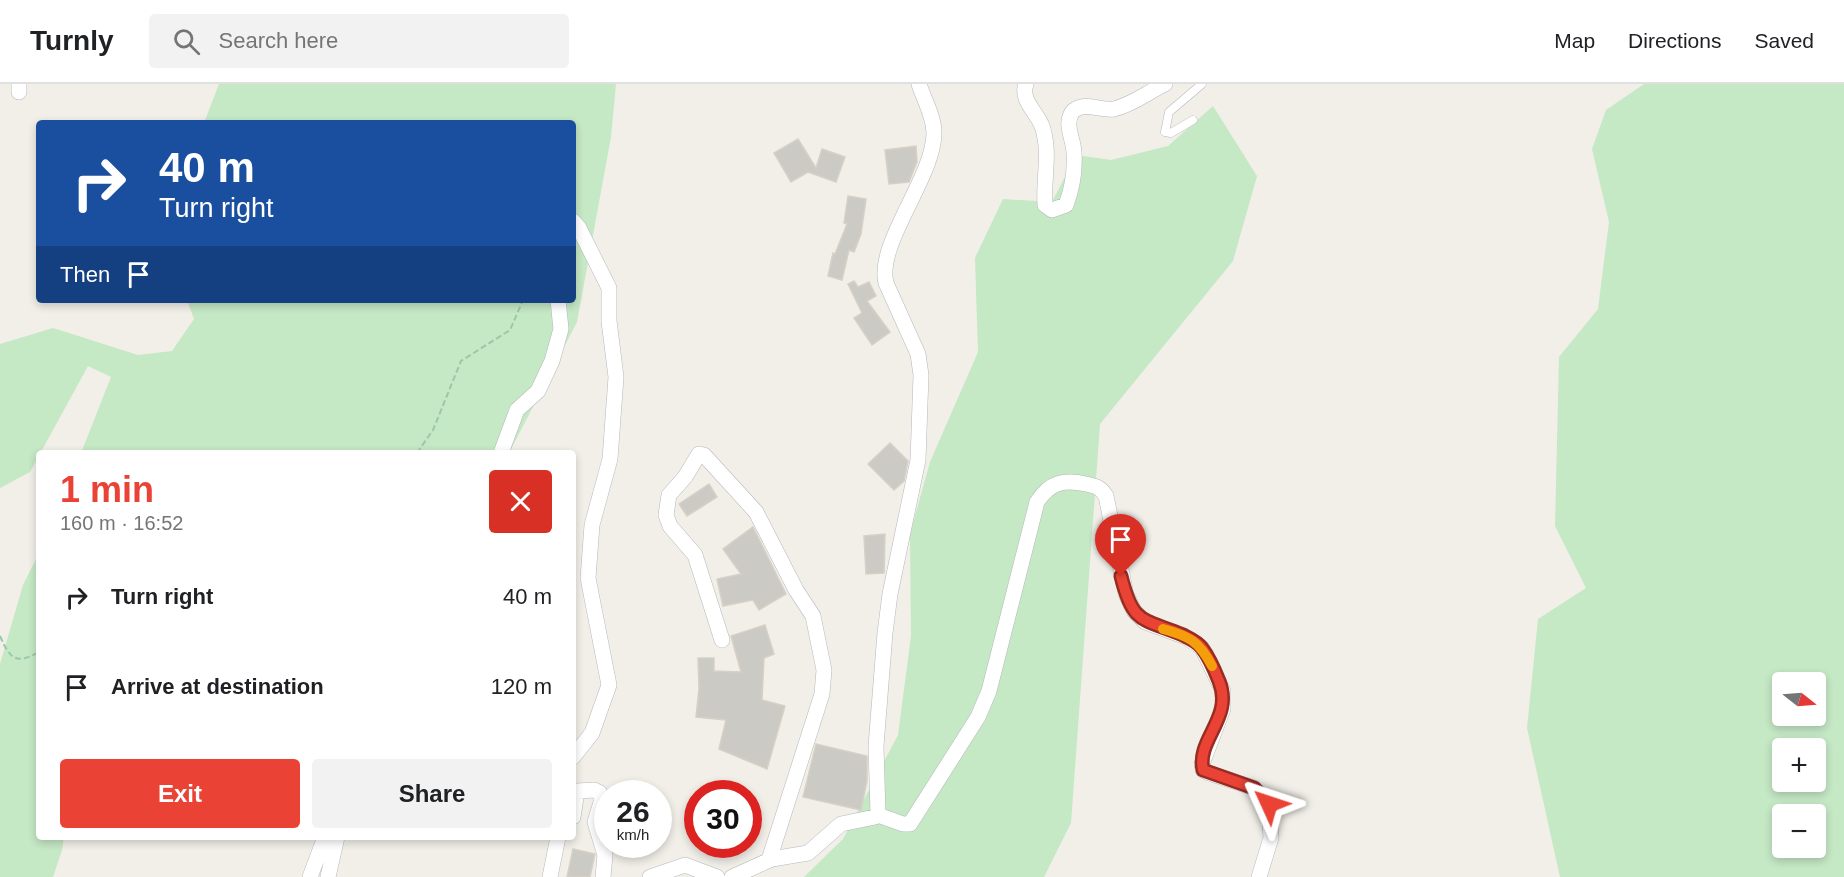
<!DOCTYPE html>
<html lang="en">
<head>
<meta charset="utf-8">
<style>
	:root { --surface:#fff; --page:#f2f2f2; --text:#202124; --muted:#757577; --line:#e0e0e0; --accent:#ea4335 }
	body { margin:0; font-family:Helvetica,sans-serif; background:var(--page); color:var(--text); height:100vh; display:flex; flex-direction:column; font-size:22px; white-space:nowrap }
	* { box-sizing:border-box; margin:0 }
	p { font-size:20px; color:var(--muted) }
	.icon { flex:none; width:33px; height:33px; fill:none; stroke:currentColor; stroke-width:2; stroke-linecap:round; stroke-linejoin:round }
	.map { position:relative; flex:1; overflow:hidden }
	.drawer { position:absolute; left:36px; top:366px; width:540px; height:390px; display:flex; flex-direction:column; background:var(--surface); border-radius:6px; box-shadow:0 3px 9px #0003 }
	.drawer>* { flex:none }
	.hud { position:absolute; left:36px; top:36px; width:540px; height:183px; border-radius:6px; box-shadow:0 3px 9px #0003; background:#1a4fa0; color:#fff; overflow:hidden }
	.needle { width:39px; rotate:107deg }
	.tools { position:absolute; left:1772px; top:588px; display:grid; gap:12px }
	.tools a { display:grid; place-items:center; width:54px; height:54px; border-radius:6px; background:var(--surface); box-shadow:0 3px 9px #0003; font-size:30px }
	.speed { position:absolute; left:594px; top:696px; display:flex; gap:12px; font-size:30px; font-weight:700; text-align:center }
	.speed>* { display:grid; place-content:center; width:78px; height:78px; border-radius:50%; background:var(--surface); box-shadow:0 3px 9px #0003; line-height:1 }
	.speed small { font-size:15px; font-weight:400 }
	.speed .limit { border:9px solid #d22; background:#fff; color:#111 }
	.pin { position:absolute; display:grid; place-items:center; width:51px; height:51px; color:#fff; margin:-62px -26px; border-radius:50% 50% 50% 0; rotate:-45deg; box-shadow:0 0 6px #0007 }
	.pin .icon { rotate:45deg }
	.me { position:absolute; width:66px; margin:-33px; rotate:312deg; stroke-linejoin:round; filter:drop-shadow(0 0 4px #0008) }
	.turn { display:flex; align-items:center; gap:21px; height:126px; padding:0 24px; font-size:27px }
	.turn .icon { width:78px; height:78px; stroke-width:2.5 }
	.turn b { display:block; font-size:42px; line-height:51px }
	.then { display:flex; align-items:center; height:57px; padding:0 24px; background:#0003; gap:12px; font-size:22px }
	.round { display:grid; place-items:center; flex:none; width:63px; height:63px; border-radius:6px; background:var(--page) }
	.head { display:flex; align-items:center; justify-content:space-between; height:102px; padding:0 24px }
	h1 { font-size:36px; font-weight:700; line-height:45px; color:var(--accent) }
	.primary-button { display:flex; gap:12px; margin-top:auto; padding:12px 24px }
	.primary-button a { flex:1; height:69px; border-radius:6px; background:var(--accent); color:#fff; font-size:24px; font-weight:700; line-height:69px; text-align:center }
	.primary-button a+a { background:var(--page); color:var(--text) }
	ul { padding:0; list-style:none }
	li { display:flex; align-items:center; gap:18px; height:90px; padding:0 24px }
	li div { flex:1 }
	li b { display:block; font-size:22px }
	li em { font-style:normal }
	header { display:flex; align-items:center; gap:36px; box-sizing:border-box; height:84px; padding:0 30px; background:var(--surface); border-bottom:2px solid var(--line) }
	header strong { font-size:28px }
	nav { display:flex; gap:33px; margin-inline-start:auto; font-size:21px }
	.search { width:420px; height:54px; background:var(--page); display:flex; align-items:center; gap:15px; box-sizing:border-box; padding:0 21px; border-radius:6px; color:var(--muted); font-size:22px }
	.map>svg:first-child { display:block }
</style>
</head>
<body>
<header>
<strong>Turnly</strong>
<div class="search"><svg class="icon" aria-label="search" viewBox="0 0 24 24"><circle cx="10" cy="10" r="6"/><path d="M15 15l6 6"/></svg>Search here</div>
<nav><a>Map</a><a>Directions</a><a>Saved</a></nav>
</header>
<div class="map">
<svg width="1844" height="793" viewBox="0 0 1844 793">
	<rect width="100%" height="100%" fill="#f1efe8"/>
	<path fill="#c5e8c5" fill-rule="evenodd" d="M219,0H616L611,53L577,238L509,369H81L111,293L88,282L30,388L0,404V260L53,244L138,271L172,267L194,235L187,216H573V39H204Z
		M1644,0H1844V793H1560L1527,644L1538,535L1586,504L1555,442L1559,273L1598,225L1609,138L1592,65L1606,26ZM1782,598H1815V632H1782ZM1782,664H1815V698H1782ZM1782,730H1815V764H1782Z
		M1213,22L1257,92L1233,177L1100,340L1071,739L1044,793H804L843,755L898,651L911,552L910,450L930,378L978,268L975,174L1003,115L1052,118L1076,71L1111,76L1168,62Z
		M39,469V753H64L62,766L53,793H0V580L23,501Z"/>
	<path fill="#cccac5" stroke="#d6d1c6" stroke-width="1.5" d="M798,55L816,84L822,65L845,73L836,98L808,88L791,98L774,69Z
		M916,62L917,78L909,98L889,100L885,66Z
		M848,112L866,115L861,150L854,168L849,166L842,196L828,192L833,169L835,170L847,140L844,139Z
		M854,197L858,203L869,198L876,212L867,217L890,248L872,261L854,234L862,229L848,200Z
		M890,359L908,377L904,397L894,406L868,380Z
		M709,400L717,413L687,432L679,420Z
		M753,443L786,510L759,526L753,516L723,522L717,495L741,490L723,465Z
		M885,450L884,489L866,490L864,452Z
		M765,541L774,570L764,574L762,616L785,622L767,685L719,665L726,636L696,633L699,604L698,574H714V587L741,588L731,552Z
		M816,660L867,672V697L861,726L803,713Z
		M573,765L595,770L590,793H567Z"/>
	<g fill="none" stroke-linecap="round" stroke-linejoin="round">
		<defs>
			<path id="lane" d="M1193,36L1171,49L1165,48L1169,28L1202,0"/>
			<path id="street" d="M19,0V8
				M1026,0C1020,16 1036,27 1042,42C1051,68 1043,95 1045,121L1052,126L1066,121C1072,105 1075,85 1074,69C1074,55 1063,40 1073,27C1085,17 1100,27 1114,25C1132,21 1148,8 1165,0
				M573,137L579,144L609,204V237L616,293L610,375L592,441L588,494L609,601L592,649L573,673
				M501,369L517,326L538,307L552,277L561,245L558,216
				M722,556L695,471L670,442L666,431L669,411L685,393L699,370L704,371L756,428L796,506L813,532L824,586L822,610L769,776
				M878,731L903,740H910L978,633L989,607L1037,418C1050,398 1064,395 1086,400C1096,402 1100,403 1106,412L1126,510L1134,527L1145,538L1186,553L1202,564L1223,607V625L1202,680L1203,686L1209,689L1254,704L1269,720L1271,754L1259,793
				M573,733L577,707L594,706L600,709L602,715L595,738L605,771L603,793
				M310,793L325,753
				M328,793L337,753
				M550,793L558,753
				M650,793L685,781L717,793
				M732,793L772,775L808,769L841,740L875,733L878,730L876,662L885,549L890,510L918,376L921,291L918,270L886,199C876,160 934,93 934,49C934,32 924,16 919,0"/>
		</defs>
		<use href="#lane" stroke="#b5b8bc" stroke-width="9"/>
		<use href="#street" stroke="#b5b8bc" stroke-width="16"/>
		<path stroke="#9cc7a9" stroke-width="2" stroke-dasharray="6 3" stroke-linecap="butt" d="M417,369L433,346L461,277L510,246L523,216
			M0,552C10,575 16,581 39,568"/>
		<use href="#lane" stroke="#fff" stroke-width="8"/>
		<use href="#street" stroke="#fff" stroke-width="15"/>
	</g>
	<g fill="none" stroke-linecap="round" stroke-linejoin="round">
		<defs>
			<path id="route" d="M1121,492C1133,541 1142,534 1183,551C1189,554 1198,558 1202,564C1209,573 1215,587 1219,597C1234,634 1196,655 1203,686L1254,704L1269,720"/>
		</defs>
		<use href="#route" stroke="#982c22" stroke-width="15"/>
		<use href="#route" stroke="#ea4335" stroke-width="10"/>
		<path stroke="#f59e0b" stroke-width="10" d="M1163,545C1189,552 1199,557 1212,582"/>
	</g>
</svg>
<div class="tools">
<a><svg class="needle" viewBox="-14 -14 28 28"><path d="M0-13l5 13h-10z" fill="#e53935"/><path d="M0 13l5-13h-10z" fill="#757577"/></svg></a>
<a>+</a>
<a>−</a>
</div>
<div class="speed"><div>26<small>km/h</small></div><div class="limit">30</div></div>
<div class="pin" style="left:1121px;top:492px;background:#d93025"><svg class="icon" aria-label="arrive" viewBox="0 0 24 24"><path d="M6 21V4h12l-3 4 3 4H6"/></svg></div>
<svg class="me" style="left:1269px;top:720px" viewBox="-20 -20 40 40"><path d="M0-17L14 15 0 8-14 15z" fill="#ea4335" stroke="#fff" stroke-width="4"/></svg>
<div class="hud">
<div class="turn"><svg class="icon" aria-label="right" viewBox="0 0 24 24"><path d="M7 20v-9h11M14 6l5 5-5 5"/></svg><div><b>40 m</b>Turn right</div></div>
<div class="then">Then<svg class="icon" aria-label="arrive" viewBox="0 0 24 24"><path d="M6 21V4h12l-3 4 3 4H6"/></svg></div>
</div>
<section class="drawer">
<div class="head"><div><h1>1 min</h1><p>160 m · 16:52</p></div><a class="round" style="background:#d93025;color:#fff"><svg class="icon" aria-label="close" viewBox="0 0 24 24"><path d="M6 6l12 12M18 6L6 18"/></svg></a></div>
<ul>
<li><svg class="icon" aria-label="right" viewBox="0 0 24 24"><path d="M7 20v-9h11M14 6l5 5-5 5"/></svg><div><b>Turn right</b></div><em>40 m</em></li>
<li><svg class="icon" aria-label="arrive" viewBox="0 0 24 24"><path d="M6 21V4h12l-3 4 3 4H6"/></svg><div><b>Arrive at destination</b></div><em>120 m</em></li>
</ul>
<div class="primary-button"><a>Exit</a><a>Share</a></div>
</section>
</div>
</body>
</html>
